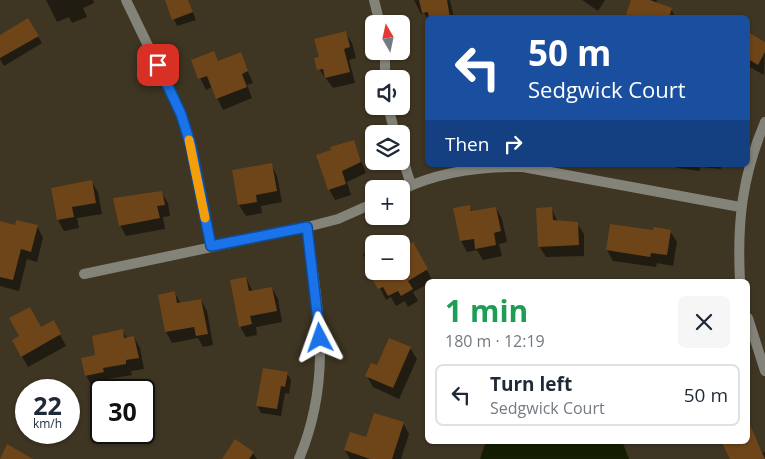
<!DOCTYPE html>
<html lang="en">
<head>
<meta charset="utf-8">
<style>
	:root { --surface:#fff; --page:#f6f6f7; --text:#1f2937; --muted:#747a83; --line:#e0e1e3 }
	body { margin:0; font-family:"Open Sans",sans-serif; background:var(--page); color:var(--text); height:100vh; display:flex; flex-direction:column; font-size:19px; white-space:nowrap }
	* { box-sizing:border-box; margin:0 }
	p { font-size:16px; color:var(--muted) }
	.icon { flex:none; width:28px; height:28px; fill:none; stroke:currentColor; stroke-width:2; stroke-linecap:round; stroke-linejoin:round }
	.map { position:relative; flex:1; overflow:hidden }
	.side { position:absolute; left:425px; top:279px; width:325px; height:165px; display:flex; flex-direction:column; background:var(--surface); border-radius:8px; box-shadow:0 1px 4px #0004 }
	.side>* { flex:none }
	.guide { position:absolute; left:425px; top:15px; width:325px; height:152px; border-radius:8px; box-shadow:0 1px 4px #0004; background:#1a4fa0; color:#fff; overflow:hidden }
	.needle { width:32px; rotate:351deg }
	.fabs { position:absolute; left:365px; top:15px; display:grid; gap:10px }
	.fabs a { display:grid; place-items:center; width:45px; height:45px; border-radius:8px; background:var(--surface); box-shadow:0 1px 4px #0004; font-size:25px }
	.speed { position:absolute; left:15px; top:379px; display:flex; gap:10px; font-size:25px; font-weight:700; text-align:center }
	.speed>* { display:grid; place-content:center; width:65px; height:65px; border-radius:50%; background:var(--surface); box-shadow:0 1px 4px #0004; line-height:1 }
	.speed small { font-size:12px; font-weight:400 }
	.speed .limit { border:2px solid #111; border-radius:8px; background:#fff; color:#111 }
	.pin { position:absolute; display:grid; place-items:center; width:42px; height:42px; color:#fff; margin:-21px; border-radius:10px; box-shadow:0 2px 8px #0006 }
	.me { position:absolute; width:55px; margin:-28px; rotate:356deg; stroke-linejoin:round; filter:drop-shadow(0 0 4px #0008) }
	.turn { display:flex; align-items:center; gap:18px; height:105px; padding:0 20px; font-size:22px }
	.turn .icon { width:65px; height:65px; stroke-width:2.5 }
	.turn b { display:block; font-size:35px; line-height:42px }
	.then { display:flex; align-items:center; height:48px; padding:0 20px; background:#0003; gap:10px; font-size:19px }
	.round { display:grid; place-items:center; flex:none; width:52px; height:52px; border-radius:8px; background:var(--page) }
	.headline { display:flex; align-items:center; justify-content:space-between; height:85px; padding:0 20px }
	h1 { font-size:30px; font-weight:700; line-height:38px; color:#1e9e55 }
	ul { padding:0; list-style:none }
	li { display:flex; align-items:center; gap:15px; height:62px; margin:0 10px 8px; padding:0 10px; border:2px solid var(--line); border-radius:8px }
	li div { flex:1 }
	li b { display:block; font-size:19px }
	li em { font-style:normal }
	.map>svg:first-child { display:block }
</style>
</head>
<body>
<div class="map">
<svg width="765" height="459" viewBox="0 0 765 459">
	<rect width="100%" height="100%" fill="#3e3522"/>
	<path fill="#151e00" d="M486,441H622L629,459H480Z"/>
	<path fill="#0007" d="M46,0H93L94,3L83,8L87,17L72,23L69,17L57,22Z
		M166,0H188L196,20L177,26Z
		M414,0H450L454,18H428V20L424,13L421,14Z
		M582,0H605L598,11Z
		M633,0H657L656,4L671,9L676,18H627Z
		M28,20L42,43L4,66L0,59V36Z
		M345,32L352,43L356,58L349,60L355,83L333,88L319,69L320,58Z
		M748,34L765,43L764,75L748,66Z
		M213,53L219,62L240,54L253,83L247,85L252,98L223,110L212,87L206,90L192,61Z
		M353,141L366,173L347,182L351,195L335,200L329,189Z
		M271,164L277,176L282,202L261,206L262,213L246,216L239,205Z
		M675,165H721V169L700,167V171L677,168Z
		M91,181L98,192L102,214L77,218L79,228L64,231L58,220Z
		M161,192L168,203L170,216L163,217L165,229L126,236L120,225Z
		M469,206L473,212L496,208L502,219L507,242L499,244L502,256L483,260L477,250L467,252L461,241L455,209Z
		M551,208L558,222L577,223L584,234V256L546,257L539,246Z
		M0,223L15,227L37,226L43,238L37,262L27,259L19,291L0,286Z
		M670,231L677,242L673,266L657,263L656,267L613,261L607,250L654,232Z
		M412,244L433,281H428V284L413,292L418,301L408,307L405,301L396,306L391,297L386,300L363,254L374,248V271H401Z
		M246,278L253,292L272,288L278,299L282,322L256,327L257,335L246,337L240,326Z
		M175,293L181,304L201,300L207,311L213,345L203,347L198,338L172,343L166,332Z
		M53,322L66,346L28,367L13,341Z
		M122,331L127,338L134,337L140,348L144,369L131,371L132,375L108,379L109,383L92,387L86,375Z
		M410,348L417,359L399,399L373,387L367,376L378,367Z
		M287,373L291,380L289,394L285,393L281,416L261,413L257,405Z
		M403,423L409,434L401,459H350L345,450L350,434L367,439Z
		M749,425L763,453L765,452V459H731L748,441Z
		M253,453L257,459H223Z"/>
	<path fill="#6e4519" d="M165,0H188L193,12L172,20Z
		M419,0H447L450,18H429L428,12L422,13Z
		M631,0H650L672,8L669,18H625Z
		M28,18L39,36L0,58V35Z
		M346,31L350,47L344,49L350,72L325,78L323,69L317,70L314,58L319,57L314,39Z
		M748,32L765,42V52L758,65L748,59Z
		M214,51L218,61L241,52L248,71L242,74L247,87L216,99L207,76L198,79L191,60Z
		M354,140L361,162L342,171L346,184L328,190L316,155L331,150L330,147Z
		M272,163L277,191L256,195L257,202L238,205L232,170Z
		M92,180L96,203L72,207L74,217L57,220L51,188Z
		M162,191L165,205L157,206L160,218L119,226L113,198Z
		M470,205L471,211L496,207L501,231L494,233L496,245L475,249L474,239L460,241L453,208Z
		M552,207L553,220L578,222L579,245L538,247L536,208Z
		M16,220L38,225L31,252L21,249L13,280L0,277V221L15,225Z
		M610,224L653,230L654,227L671,230L667,255L651,253L650,257L606,250Z
		M413,242L428,269L408,281L413,289L401,296L398,291L388,296L383,287L378,289L371,277L379,271H401V249Z
		M246,277L249,291L272,287L277,311L250,316L252,324L239,327L230,280Z
		M175,291L177,303L201,299L208,334L196,336L194,327L165,332L158,295Z
		M30,307L41,327L54,320L61,334L21,357L12,340L19,336L9,318Z
		M123,329L124,338L134,336L139,358L126,360V364L103,368L104,372L85,376L81,358L95,355L92,336Z
		M389,338L411,347L393,388L365,376L371,363L377,365Z
		M263,368L288,372L285,387L281,386L277,409L256,406Z
		M374,413L404,422L392,459H370L344,450L350,432L366,437Z
		M748,420L765,459H730L721,441H748Z
		M235,439L254,452L249,459H222Z
		M7,444L33,459H0Z"/>
	<g fill="none" stroke-linecap="round" stroke-linejoin="round">
		<path stroke="#838379" stroke-width="10" d="M126,0L181,114L191,146L211,247
			M374,0L380,24
			M385,51V79
			M388,106L395,134
			M401,153L411,185
			M401,190C440,171 481,166 523,167L740,207
			M84,274L307,227L338,219L374,203
			M740,281C737,222 742,176 765,122
			M748,318L765,371
			M299,459C333,377 318,312 307,227"/>
	</g>
	<g fill="none" stroke-linecap="round" stroke-linejoin="round">
		<defs>
			<path id="route" d="M158,65L181,114L191,146L211,246L307,227L320,338"/>
		</defs>
		<use href="#route" stroke="#114b97" stroke-width="12"/>
		<use href="#route" stroke="#1a73e8" stroke-width="9"/>
		<path stroke="#f59e0b" stroke-width="9" d="M189,140L205,218"/>
	</g>
</svg>
<div class="fabs">
<a><svg class="needle" viewBox="-14 -14 28 28"><path d="M0-13l5 13h-10z" fill="#e53935"/><path d="M0 13l5-13h-10z" fill="#747a83"/></svg></a>
<a><svg class="icon" aria-label="sound" viewBox="0 0 24 24"><path d="M4 9h4l5-4v14l-5-4H4zM17 9q2 3 0 6"/></svg></a>
<a><svg class="icon" aria-label="layers" viewBox="0 0 24 24"><path d="M12 4l9 5-9 5-9-5zM3 14l9 5 9-5"/></svg></a>
<a>+</a>
<a>−</a>
</div>
<div class="speed"><div>22<small>km/h</small></div><div class="limit">30</div></div>
<div class="pin" style="left:158px;top:65px;background:#d93025"><svg class="icon" aria-label="arrive" viewBox="0 0 24 24"><path d="M6 21V4h12l-3 4 3 4H6"/></svg></div>
<svg class="me" style="left:320px;top:338px" viewBox="-20 -20 40 40"><path d="M0-17L14 15 0 8-14 15z" fill="#1a73e8" stroke="#fff" stroke-width="4"/></svg>
<div class="guide">
<div class="turn"><svg class="icon" aria-label="left" viewBox="0 0 24 24"><path d="M17 20v-9H6M10 6l-5 5 5 5"/></svg><div><b>50 m</b>Sedgwick Court</div></div>
<div class="then">Then<svg class="icon" aria-label="right" viewBox="0 0 24 24"><path d="M7 20v-9h11M14 6l5 5-5 5"/></svg></div>
</div>
<section class="side">
<div class="headline"><div><h1>1 min</h1><p>180 m · 12:19</p></div><a class="round"><svg class="icon" aria-label="close" viewBox="0 0 24 24"><path d="M6 6l12 12M18 6L6 18"/></svg></a></div>
<ul>
<li><svg class="icon" aria-label="left" viewBox="0 0 24 24"><path d="M17 20v-9H6M10 6l-5 5 5 5"/></svg><div><b>Turn left</b><p>Sedgwick Court</p></div><em>50 m</em></li>
</ul>
</section>
</div>
</body>
</html>
